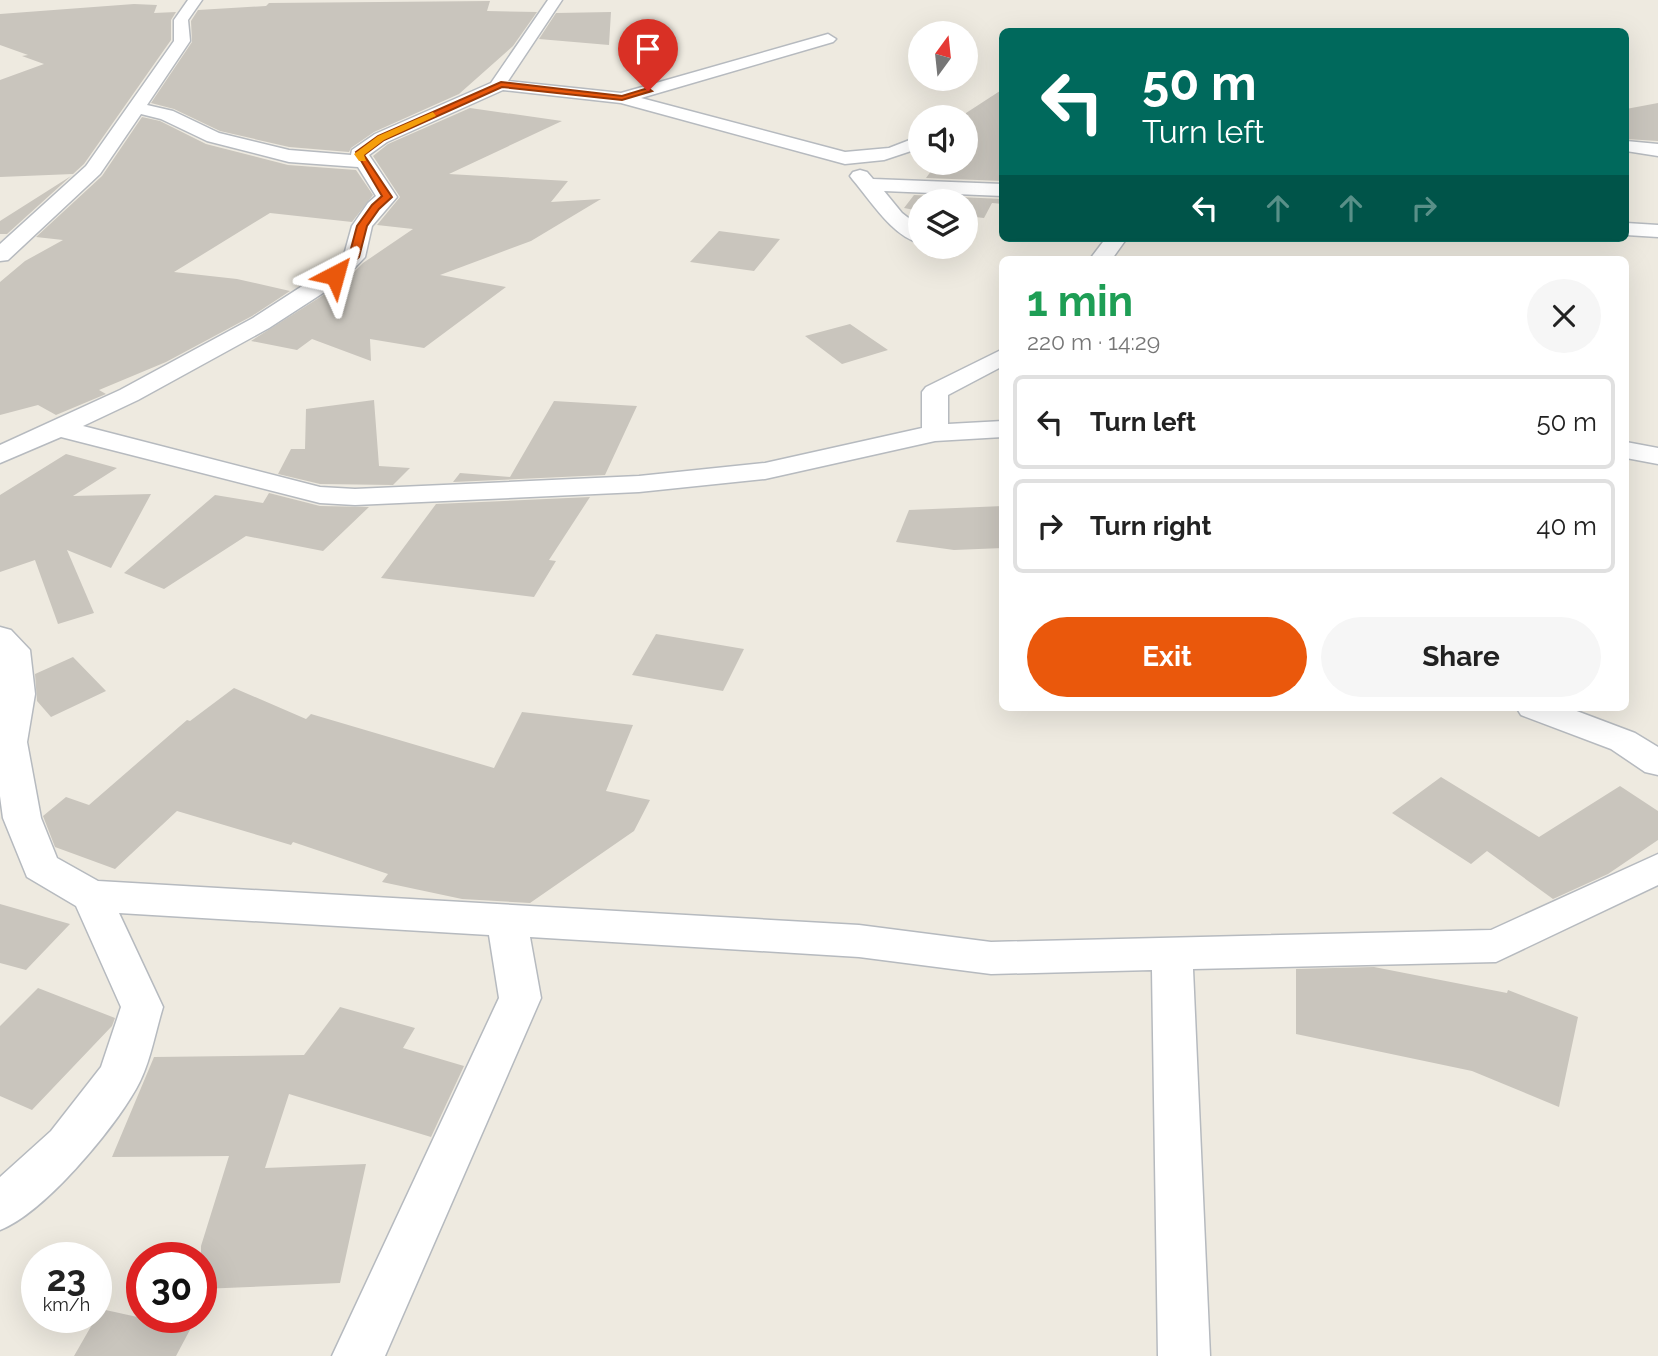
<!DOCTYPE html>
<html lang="en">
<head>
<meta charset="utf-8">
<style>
	:root { --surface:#fff; --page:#f6f6f6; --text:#222; --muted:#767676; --line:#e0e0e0; --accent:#ea580c }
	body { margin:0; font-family:Raleway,sans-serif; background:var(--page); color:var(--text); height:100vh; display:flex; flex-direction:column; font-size:26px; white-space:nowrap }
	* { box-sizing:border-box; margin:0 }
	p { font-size:23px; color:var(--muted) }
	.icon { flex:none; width:38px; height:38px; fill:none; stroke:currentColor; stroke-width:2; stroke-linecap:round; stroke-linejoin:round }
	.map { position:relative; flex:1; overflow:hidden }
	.panel { position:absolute; left:999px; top:256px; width:630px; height:455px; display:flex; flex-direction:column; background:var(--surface); border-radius:10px; box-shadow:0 7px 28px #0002 }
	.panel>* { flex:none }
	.top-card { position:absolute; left:999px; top:28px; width:630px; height:214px; border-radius:10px; box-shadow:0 7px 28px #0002; background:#00695c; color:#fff; overflow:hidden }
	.needle { width:46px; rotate:15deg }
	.tools { position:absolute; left:908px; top:21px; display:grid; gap:14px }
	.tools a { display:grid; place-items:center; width:70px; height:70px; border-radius:50%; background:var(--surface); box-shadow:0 7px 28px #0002; font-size:35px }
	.speed { position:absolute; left:21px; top:1242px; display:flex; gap:14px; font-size:35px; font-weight:700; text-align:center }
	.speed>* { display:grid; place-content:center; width:91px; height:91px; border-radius:50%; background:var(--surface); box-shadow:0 7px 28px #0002; line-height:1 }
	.speed small { font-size:18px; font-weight:400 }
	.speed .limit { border:10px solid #d22; background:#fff; color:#111 }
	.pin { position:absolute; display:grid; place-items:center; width:60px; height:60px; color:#fff; margin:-72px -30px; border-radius:50% 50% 50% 0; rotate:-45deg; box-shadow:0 0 7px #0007 }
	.pin .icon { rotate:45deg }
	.me { position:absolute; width:77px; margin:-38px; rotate:39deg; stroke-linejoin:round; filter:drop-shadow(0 0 5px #0008) }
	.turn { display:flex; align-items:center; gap:24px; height:147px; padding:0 28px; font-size:32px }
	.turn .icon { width:91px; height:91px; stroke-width:2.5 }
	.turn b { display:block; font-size:49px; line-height:60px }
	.lanes { display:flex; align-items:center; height:66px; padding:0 28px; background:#0003; justify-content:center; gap:35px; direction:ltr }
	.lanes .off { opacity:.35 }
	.round { display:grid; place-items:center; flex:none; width:74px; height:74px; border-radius:37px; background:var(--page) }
	.summary { display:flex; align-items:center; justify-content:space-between; height:119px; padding:0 28px }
	h1 { font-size:42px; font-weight:700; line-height:52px; color:#1e9e55 }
	.action { display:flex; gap:14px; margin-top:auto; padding:14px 28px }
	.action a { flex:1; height:80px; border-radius:42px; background:var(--accent); color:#fff; font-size:28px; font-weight:700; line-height:80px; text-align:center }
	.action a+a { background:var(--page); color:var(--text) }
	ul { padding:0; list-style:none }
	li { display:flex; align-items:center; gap:21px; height:94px; margin:0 14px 10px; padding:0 14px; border:4px solid var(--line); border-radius:10px }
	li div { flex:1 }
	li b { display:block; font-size:26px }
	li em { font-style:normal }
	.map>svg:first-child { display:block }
</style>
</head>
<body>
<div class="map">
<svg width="1658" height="1356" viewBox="0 0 1658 1356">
	<rect width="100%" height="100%" fill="#eeeae0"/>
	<path fill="#c9c5bd" d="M490,1L487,11L537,12L513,46L459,94L374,132L351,148L349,152L289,147L220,131L174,109L151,103L192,42L191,21L198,10L266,6L269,3Z
		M134,4L157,5L154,13L176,12L171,20V40L84,164L73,174L0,177V80L44,64L22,56L28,55L0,45V14Z
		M611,12L609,45L539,39L556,13Z
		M1003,89V181L926,178L937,163H966V113Z
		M1658,103V141L1626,139V109Z
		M470,108L562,121L449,174L568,181L551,202L601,199L531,241L440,275L506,287L424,348L370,339L371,361L312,339L297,350L251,341L344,282L363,263L413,229L377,225L400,197L373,156L388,144Z
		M142,117L160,121L206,144L288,165L356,170L373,195L352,222L270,213L174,272L237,279L290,291L252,316L166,362L99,390L106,394L56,415L38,405L0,415V282L25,261L63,240L36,237L102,176Z
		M71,176L7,234H0V221Z
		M914,195L1003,199V204L992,203L984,218L966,216V201H920V211L904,208Z
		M719,231L780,239L754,271L690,262Z
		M850,324L888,350L842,364L805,336Z
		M374,400L379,466L410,468L393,485L320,484L278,474L291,449H305L306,409Z
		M554,401L637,406L605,475L453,482L460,473L510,477Z
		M66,454L117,468L73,496L151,494L111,568L67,550L94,613L58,624L35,560L0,572V495Z
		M269,493L320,506L369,507L323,551L246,536L164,589L124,573L215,495L263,503Z
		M590,497L549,560L556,561L534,597L381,578L436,504Z
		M1003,506V548L954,550L896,542L909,510Z
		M656,634L744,649L723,691L632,675Z
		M73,657L106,691L51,717L37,701L35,674Z
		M234,688L306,719L311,714L494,768L522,712L633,725L606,791L650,800L634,831L530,903L462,899L382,882L388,874L293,842L291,845L177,811L115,869L55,847L43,816L66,797L89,805L187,720L190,721Z
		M1441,777L1539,837L1620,786L1658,811V840L1608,874L1553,899L1487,851L1471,864L1392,813Z
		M0,904L70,924L26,970L0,963Z
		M1374,967L1507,993L1508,990L1578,1017L1559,1107L1472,1071L1296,1034V969Z
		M38,988L115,1018L112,1026L32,1110L0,1096V1026Z
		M340,1007L415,1028L403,1048L464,1066L431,1137L289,1094L265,1168L366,1164L340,1283L201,1289V1246L229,1156L112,1157L154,1057L304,1055Z
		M101,1309L142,1318L192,1326L176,1356H74Z"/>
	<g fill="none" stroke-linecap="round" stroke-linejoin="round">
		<defs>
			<path id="minor" d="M188,0H202L188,20L190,41L147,105L173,111L219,133L289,150L351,155L352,150L375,134L491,83L548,0H562L508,81L621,93L828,34L836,39L833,42L641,98L845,152L889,148L920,136V148L884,160L845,164L621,103L503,90L387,142L369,155L397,197L372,226L365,257L343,280L269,328L138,400L83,426L320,487L355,489L639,476L765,463L922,428V392L926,387L1003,349V366L948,395V424L1003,421V437L935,441L765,479L639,492L355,505L320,503L61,437L0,463V445L120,390L253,318L327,270L344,255L352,226L368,203L376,196L358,167L289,162L207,141L161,119L141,114L100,174L8,260L0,261V244L86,166L174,41V20Z
				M1626,141L1658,144V156L1626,151Z
				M860,170L867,172L873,179L1003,184V196L884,191L902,213L920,227V243C892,236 871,201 853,180L850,176L853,172Z
				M1626,223L1658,225V237L1626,235Z
				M1106,238H1127L1112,259H1090Z
				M1626,442L1658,448V464L1626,458Z
				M0,627L11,630L30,650L35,694L27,742L41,818L57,858L98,881L859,925L991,942L1491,930L1658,854V885L1496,962L1193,969L1210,1356H1158L1152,970L991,974L859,957L530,937L541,998L385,1356H332L499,998L489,935L119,913L163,1007C155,1033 150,1065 136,1089C112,1131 44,1213 0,1230V1177L51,1131L101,1067L121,1007L76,906L27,877L3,818L0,796Z
				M1516,707H1566L1635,733L1658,747V775L1645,772L1611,749L1521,715Z"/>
		</defs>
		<use href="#minor" stroke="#b6babf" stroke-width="3"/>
		<use href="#minor" fill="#fff" fill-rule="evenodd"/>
	</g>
	<path fill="#ea580c" stroke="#983908" stroke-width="2" d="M501,82L622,96L648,88L652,91L622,100L502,87L384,140L364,155L392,197L379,209L367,226L359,257L338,277H331V273L349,256L357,226L372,205L382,196L356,152L378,136Z"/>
	<path fill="#f59e0b" d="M433,112L436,116L384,140L364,155L366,161H359L354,154L378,136Z"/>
</svg>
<div class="tools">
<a><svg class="needle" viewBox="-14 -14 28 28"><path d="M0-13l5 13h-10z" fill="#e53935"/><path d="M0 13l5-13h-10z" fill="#767676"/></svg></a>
<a><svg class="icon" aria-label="sound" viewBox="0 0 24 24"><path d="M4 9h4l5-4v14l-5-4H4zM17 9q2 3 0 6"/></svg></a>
<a><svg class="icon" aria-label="layers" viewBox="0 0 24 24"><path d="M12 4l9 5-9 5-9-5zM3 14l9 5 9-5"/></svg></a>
</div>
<div class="speed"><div>23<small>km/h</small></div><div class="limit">30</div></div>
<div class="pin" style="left:648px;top:91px;background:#d93025"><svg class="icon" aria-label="arrive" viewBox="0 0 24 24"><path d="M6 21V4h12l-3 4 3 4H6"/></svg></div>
<svg class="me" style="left:335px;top:275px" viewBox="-20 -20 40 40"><path d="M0-17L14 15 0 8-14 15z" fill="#ea580c" stroke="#fff" stroke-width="4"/></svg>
<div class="top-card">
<div class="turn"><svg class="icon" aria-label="left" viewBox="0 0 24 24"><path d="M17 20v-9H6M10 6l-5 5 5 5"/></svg><div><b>50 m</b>Turn left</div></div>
<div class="lanes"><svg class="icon" aria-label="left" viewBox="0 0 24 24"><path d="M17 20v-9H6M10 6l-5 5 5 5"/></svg><svg class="icon off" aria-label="ahead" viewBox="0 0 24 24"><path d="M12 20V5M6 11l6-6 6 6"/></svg><svg class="icon off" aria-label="ahead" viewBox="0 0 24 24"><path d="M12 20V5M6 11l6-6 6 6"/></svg><svg class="icon off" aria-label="right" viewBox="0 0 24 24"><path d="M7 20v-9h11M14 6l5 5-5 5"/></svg></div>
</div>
<section class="panel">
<div class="summary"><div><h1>1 min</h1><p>220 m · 14:29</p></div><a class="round"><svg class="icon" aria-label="close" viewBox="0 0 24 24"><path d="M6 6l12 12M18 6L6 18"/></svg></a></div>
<ul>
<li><svg class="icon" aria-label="left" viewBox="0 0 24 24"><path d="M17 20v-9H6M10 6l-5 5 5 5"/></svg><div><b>Turn left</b></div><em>50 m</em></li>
<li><svg class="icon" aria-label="right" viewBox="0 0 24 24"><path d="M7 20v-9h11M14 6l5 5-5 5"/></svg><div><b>Turn right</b></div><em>40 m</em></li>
</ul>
<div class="action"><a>Exit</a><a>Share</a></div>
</section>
</div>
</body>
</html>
